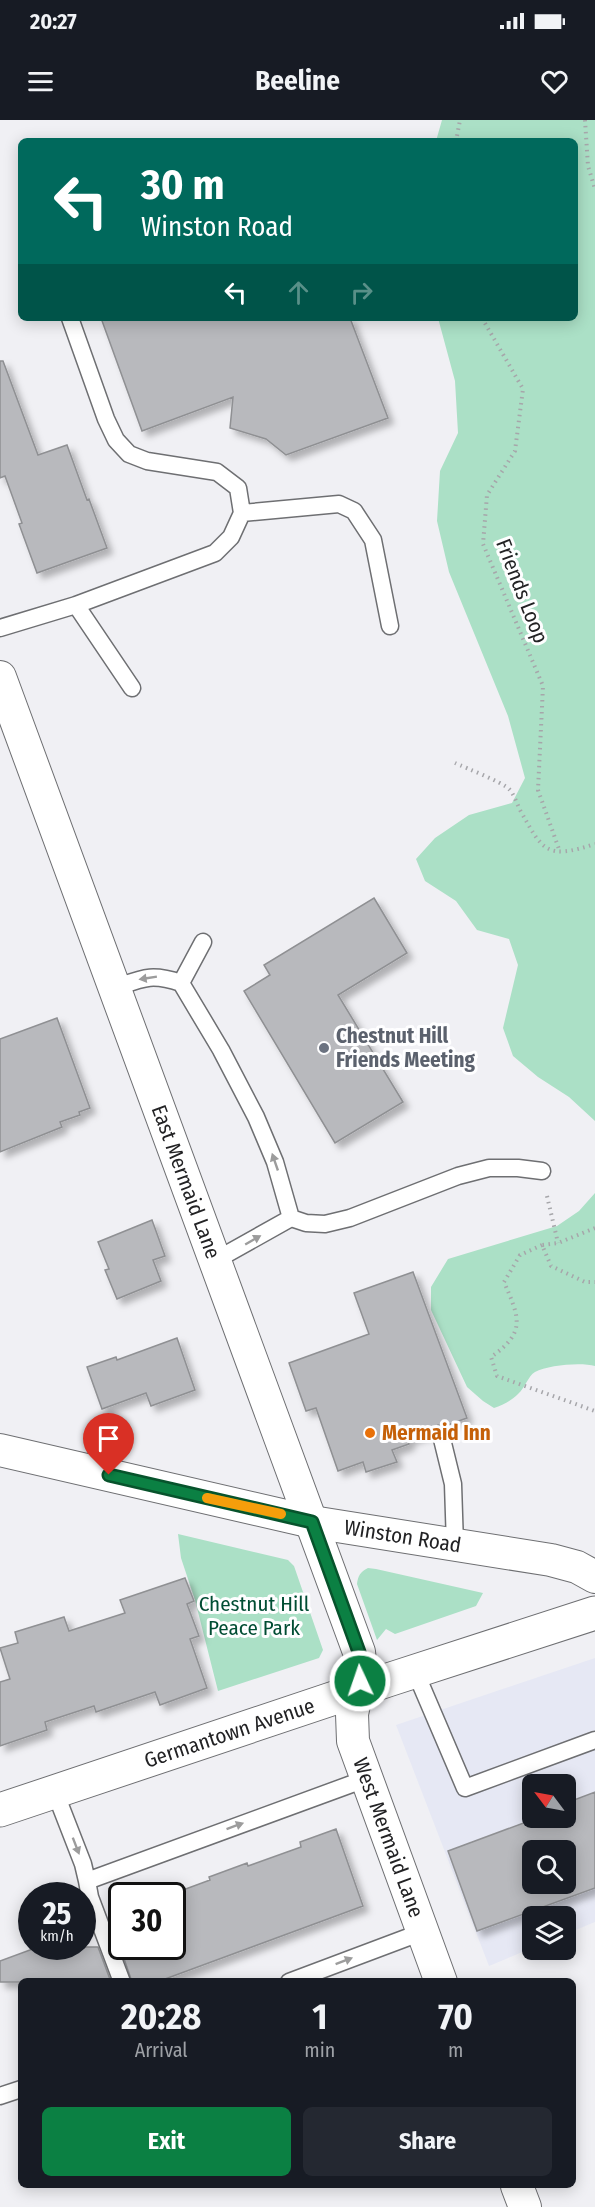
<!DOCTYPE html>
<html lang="en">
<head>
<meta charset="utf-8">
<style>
	:root { --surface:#171b24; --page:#242831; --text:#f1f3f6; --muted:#9ea1a6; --accent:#0b8043 }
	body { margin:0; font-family:"Fira Sans Condensed",sans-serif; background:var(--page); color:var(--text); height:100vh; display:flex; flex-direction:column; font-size:22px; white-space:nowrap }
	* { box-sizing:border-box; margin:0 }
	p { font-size:20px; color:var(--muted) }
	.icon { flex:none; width:33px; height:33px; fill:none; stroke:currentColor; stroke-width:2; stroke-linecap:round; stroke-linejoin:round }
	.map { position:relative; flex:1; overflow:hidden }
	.drawer { position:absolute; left:18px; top:1858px; width:558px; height:210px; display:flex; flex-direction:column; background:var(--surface); border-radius:9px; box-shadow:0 3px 15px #0003 }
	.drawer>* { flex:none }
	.banner { position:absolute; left:18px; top:18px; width:560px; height:183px; border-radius:9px; box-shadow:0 3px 15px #0003; background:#00695c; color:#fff; overflow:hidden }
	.needle { width:39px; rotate:302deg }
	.controls { position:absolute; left:522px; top:1654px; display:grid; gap:12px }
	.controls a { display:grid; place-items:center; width:54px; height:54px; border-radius:9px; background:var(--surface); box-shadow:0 3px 15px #0003; font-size:30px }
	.speed { position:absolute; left:18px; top:1762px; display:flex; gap:12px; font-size:30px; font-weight:700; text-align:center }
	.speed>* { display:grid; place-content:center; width:78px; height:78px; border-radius:50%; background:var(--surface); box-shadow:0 3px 15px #0003; line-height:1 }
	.speed small { font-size:15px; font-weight:400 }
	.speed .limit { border:3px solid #111; border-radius:9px; background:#fff; color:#111 }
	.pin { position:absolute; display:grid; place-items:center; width:51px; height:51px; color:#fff; margin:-62px -26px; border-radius:50% 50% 50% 0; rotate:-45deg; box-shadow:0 0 6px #0007 }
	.pin .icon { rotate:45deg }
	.me { position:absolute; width:66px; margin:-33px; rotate:357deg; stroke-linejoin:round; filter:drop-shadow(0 0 4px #0008) }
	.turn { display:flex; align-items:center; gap:21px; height:126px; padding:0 24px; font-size:27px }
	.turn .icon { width:78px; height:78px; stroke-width:2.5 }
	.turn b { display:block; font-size:42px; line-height:51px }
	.lanes { display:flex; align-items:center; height:57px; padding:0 24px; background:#0003; justify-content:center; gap:30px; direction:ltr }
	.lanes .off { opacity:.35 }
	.eta { display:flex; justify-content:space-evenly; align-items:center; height:102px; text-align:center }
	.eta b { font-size:36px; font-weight:700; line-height:42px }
	.action { display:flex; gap:12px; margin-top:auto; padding:12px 24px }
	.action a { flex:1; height:69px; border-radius:9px; background:var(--accent); color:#fff; font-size:24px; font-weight:700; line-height:69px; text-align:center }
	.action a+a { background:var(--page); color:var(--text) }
	.status { display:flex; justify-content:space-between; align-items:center; height:42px; padding:0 30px; background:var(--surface); direction:ltr }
	.status svg { height:16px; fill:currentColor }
	header { display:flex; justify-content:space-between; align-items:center; height:78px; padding:0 24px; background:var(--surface); font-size:27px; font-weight:700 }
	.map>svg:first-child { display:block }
</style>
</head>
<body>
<div class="status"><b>20:27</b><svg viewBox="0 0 49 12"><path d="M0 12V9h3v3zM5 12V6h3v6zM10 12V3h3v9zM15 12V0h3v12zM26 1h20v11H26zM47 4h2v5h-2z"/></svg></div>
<header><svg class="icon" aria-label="menu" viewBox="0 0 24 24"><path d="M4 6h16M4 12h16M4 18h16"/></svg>Beeline<svg class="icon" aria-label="heart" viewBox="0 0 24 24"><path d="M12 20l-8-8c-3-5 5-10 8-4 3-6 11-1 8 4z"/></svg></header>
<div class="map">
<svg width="595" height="2087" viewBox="0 0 595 2087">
	<defs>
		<filter id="shadow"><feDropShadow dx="5.5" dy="5.5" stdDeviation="3" flood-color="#0004"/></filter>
	</defs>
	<rect width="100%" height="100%" fill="#f0f0f4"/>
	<path fill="#e6e8f4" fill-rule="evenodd" d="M595,1538V1802L566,1814V1797H532V1828L489,1846L396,1605ZM532,1665H566V1698H532ZM532,1731H566V1764H532Z"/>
	<path fill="#abe0c6" d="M442,0H595V1001L569,977L538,957L513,936L503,908L518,845L509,819L477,810L456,781L425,761L416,739L435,718L469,695L512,683L525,658L508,596L449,452L437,401L440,351L458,313L455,261L438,198H574V21H436Z
		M595,1073V1246C581,1242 548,1245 535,1252C528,1256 525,1268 518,1274C511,1281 503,1285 494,1288L483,1281L467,1267L431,1190V1167L448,1139L557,1106L579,1091Z
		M178,1414L288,1440L294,1446L323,1530L319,1538L218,1571L195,1480L181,1438Z
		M368,1448L376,1449L483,1473L476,1486L395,1514L386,1509L377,1520L357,1464C358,1456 360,1452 368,1448Z"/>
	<path fill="#b8b9bd" stroke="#8f9093" stroke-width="1.5" fill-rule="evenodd" filter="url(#shadow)" d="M101,198H350L388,298L286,335L266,319L230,308L233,277L142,311Z
		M0,241H3L38,335L67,325L87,380L89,379L107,428L37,453L19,404L22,403L5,356L0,358Z
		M374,778L407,833L338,875L403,982L335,1023L244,871L270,855L264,845Z
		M57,898L90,988L79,992L80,995L60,1002L62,1007L0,1032V919Z
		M152,1100L165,1136L153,1140L161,1161L117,1179L105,1150L109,1149L98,1122Z
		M413,1152L467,1298L445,1306L438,1305L432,1311L408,1319L409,1324L392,1330L397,1342L366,1352L363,1342L338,1351L316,1288L306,1291L289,1243L369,1214L354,1173Z
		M177,1218L195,1270L151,1286L146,1273L102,1289L87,1247L116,1237L117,1240Z
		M185,1458L194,1481L187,1484L199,1516L190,1519L207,1568L160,1585L155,1572L96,1592L94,1586L45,1602L47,1610L0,1626V1562L10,1559L0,1528L18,1523L15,1512L64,1497L69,1511L125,1493L120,1480Z
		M595,1672V1768L477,1811L448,1731L537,1698H566V1683ZM532,1731H566V1764H532Z
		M336,1709L363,1786L157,1862H132L120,1827H172V1774L210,1760L209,1757L247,1743L248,1746L301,1727L300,1722Z
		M38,1827H98L111,1862H0V1841Z"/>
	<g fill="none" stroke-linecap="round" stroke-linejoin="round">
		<defs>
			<path id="service" d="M70,198L106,299L116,320L129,334L147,341L217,352L238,368L242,393L231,417L215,433L76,485
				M242,393L339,384L354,391L373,420L390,506
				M0,508L76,485L132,568
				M181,863L203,822
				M115,868C143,858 151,853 181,863L221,930L256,997L275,1042L291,1098
				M216,1140L291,1098L306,1103L325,1104L350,1098L458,1056L489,1048H518L542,1051
				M441,1315L453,1364L455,1425
				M415,1551L465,1668L595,1620
				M55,1672L83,1744L87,1761L368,1658
				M87,1761L90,1777L122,1862
				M289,1862L422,1812
				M0,1976L21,1969"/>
			<g id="minor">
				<path id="s1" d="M0,557L359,1532L361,1551L352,1594L353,1621L441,1862"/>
				<path id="s2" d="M0,1330L312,1402L551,1440L577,1447L595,1457"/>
				<path d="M517,2066L525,2087"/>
			</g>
			<g id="primary">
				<path id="s3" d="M0,1690L388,1560L595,1493"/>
			</g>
		</defs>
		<use href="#service" stroke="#6e6f72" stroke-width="19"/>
		<use href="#minor" stroke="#6e6f72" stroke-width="34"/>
		<use href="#primary" stroke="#6e6f72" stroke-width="35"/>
		<path stroke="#a6a6aa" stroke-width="4" stroke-dasharray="1.5 4.5" stroke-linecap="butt" d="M585,0L588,46L595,69
			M460,21L457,16L460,0
			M482,198L523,269L515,331L487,375L483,424L543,566L538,670L560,732
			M455,643C466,648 502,662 509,669C514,674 517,684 520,690C543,731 546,740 595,724
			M547,1076L558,1123
			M595,1108L558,1123L542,1125L551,1146L585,1162H595
			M542,1125L520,1135L504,1162C519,1197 527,1212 491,1237L497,1256L595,1291"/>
		<use href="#service" stroke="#fff" stroke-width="16"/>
		<use href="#minor" stroke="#fff" stroke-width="32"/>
		<use href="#primary" stroke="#fff" stroke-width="33"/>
	</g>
	<defs><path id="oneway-solid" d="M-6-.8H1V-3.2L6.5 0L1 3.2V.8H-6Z" transform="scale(1.5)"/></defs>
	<g fill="#9c9c9c">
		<use href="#oneway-solid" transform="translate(148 858) rotate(171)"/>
		<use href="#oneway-solid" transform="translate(275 1042) rotate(-109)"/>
		<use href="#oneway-solid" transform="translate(253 1120) rotate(-30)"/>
		<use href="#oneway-solid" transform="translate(235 1706) rotate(-20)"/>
		<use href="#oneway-solid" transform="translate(76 1726) rotate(69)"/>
		<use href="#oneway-solid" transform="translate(344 1841) rotate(-21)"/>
	</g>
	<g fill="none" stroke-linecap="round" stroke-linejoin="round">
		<defs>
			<path id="route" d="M109,1355L312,1402L359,1532L361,1551L360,1561"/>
		</defs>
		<use href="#route" stroke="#07532c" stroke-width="15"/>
		<use href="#route" stroke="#0b8043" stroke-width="10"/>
		<path stroke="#f59e0b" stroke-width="10" d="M207,1378L281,1394"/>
	</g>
	<circle fill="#6b7280" stroke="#fefeff" stroke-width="2" cx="324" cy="928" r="6"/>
	<circle fill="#e8710a" stroke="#fefeff" stroke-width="2" cx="370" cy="1313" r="6"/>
	<g text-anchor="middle" stroke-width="6" stroke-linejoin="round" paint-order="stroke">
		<g font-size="21" fill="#222224" stroke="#fefeff">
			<text transform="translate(522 471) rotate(69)" y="7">Friends Loop</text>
			<text dy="7" stroke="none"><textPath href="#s1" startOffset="538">East Mermaid Lane</textPath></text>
			<text dy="7" stroke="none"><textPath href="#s2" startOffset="412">Winston Road</textPath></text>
			<text dy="7" stroke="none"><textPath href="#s3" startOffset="242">Germantown Avenue</textPath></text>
			<text dy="7" stroke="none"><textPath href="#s1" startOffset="1232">West Mermaid Lane</textPath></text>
		</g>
		<g font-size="21" font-weight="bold" fill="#5b616d" stroke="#fefeff" text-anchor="start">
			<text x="336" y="923">Chestnut Hill<tspan x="336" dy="24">Friends Meeting</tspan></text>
		</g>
		<g font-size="21" font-weight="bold" fill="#c56008" stroke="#fefeff" text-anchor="start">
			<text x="382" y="1320">Mermaid Inn</text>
		</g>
		<g font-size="21" fill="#004d33" stroke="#fefeff">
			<text x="254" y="1491">Chestnut Hill<tspan x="254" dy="24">Peace Park</tspan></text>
		</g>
	</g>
</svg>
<div class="controls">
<a><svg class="needle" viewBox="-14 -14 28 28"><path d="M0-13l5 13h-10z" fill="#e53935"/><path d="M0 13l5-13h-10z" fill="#9ea1a6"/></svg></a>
<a><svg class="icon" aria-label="search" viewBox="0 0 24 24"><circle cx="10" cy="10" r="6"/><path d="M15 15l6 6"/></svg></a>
<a><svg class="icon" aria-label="layers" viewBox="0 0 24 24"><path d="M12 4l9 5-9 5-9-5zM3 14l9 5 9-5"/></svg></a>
</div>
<div class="speed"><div>25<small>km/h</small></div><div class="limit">30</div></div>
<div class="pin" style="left:109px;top:1355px;background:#d93025"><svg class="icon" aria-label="arrive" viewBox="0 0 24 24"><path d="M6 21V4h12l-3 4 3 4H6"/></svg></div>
<svg class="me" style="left:360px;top:1561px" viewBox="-20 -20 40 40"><circle r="17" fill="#0b8043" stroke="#fff" stroke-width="3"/><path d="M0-11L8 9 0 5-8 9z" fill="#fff"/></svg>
<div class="banner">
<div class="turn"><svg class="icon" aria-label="left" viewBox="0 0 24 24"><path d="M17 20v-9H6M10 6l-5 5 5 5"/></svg><div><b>30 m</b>Winston Road</div></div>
<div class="lanes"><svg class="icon" aria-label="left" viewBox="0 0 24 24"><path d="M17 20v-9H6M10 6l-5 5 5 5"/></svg><svg class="icon off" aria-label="ahead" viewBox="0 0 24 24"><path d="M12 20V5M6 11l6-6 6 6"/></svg><svg class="icon off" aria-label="right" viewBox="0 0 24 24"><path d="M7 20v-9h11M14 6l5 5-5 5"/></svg></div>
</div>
<section class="drawer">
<div class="eta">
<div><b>20:28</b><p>Arrival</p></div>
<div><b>1</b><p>min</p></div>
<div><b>70</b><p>m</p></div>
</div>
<div class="action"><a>Exit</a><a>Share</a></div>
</section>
</div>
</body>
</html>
